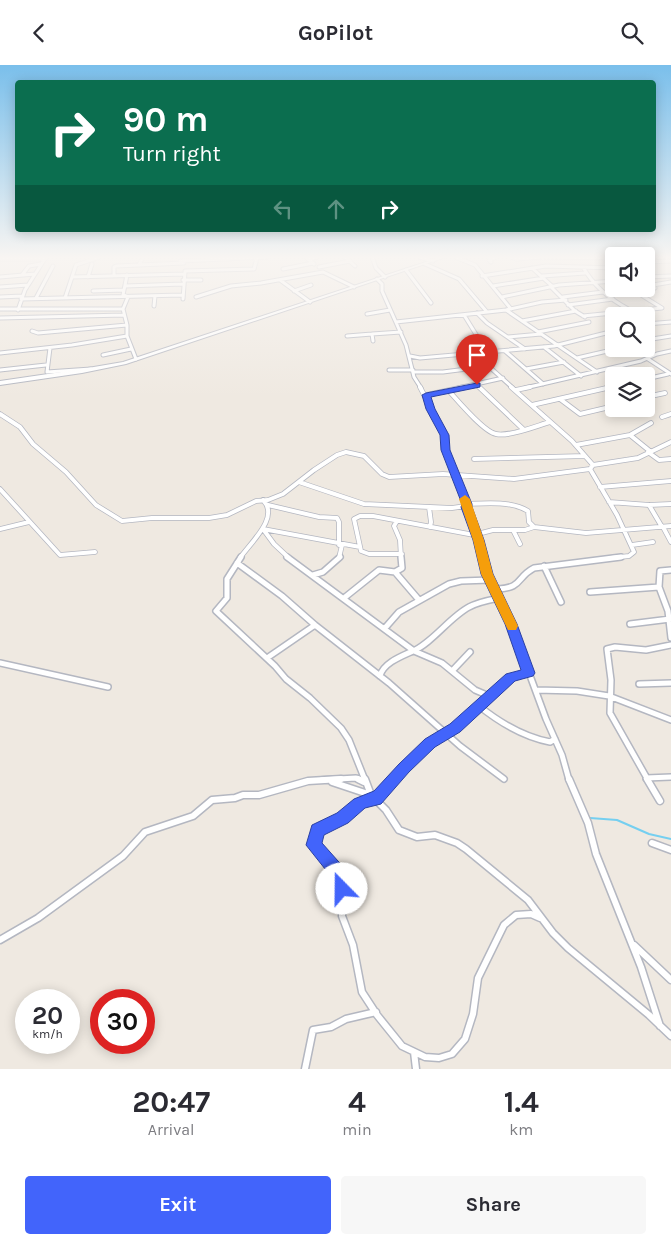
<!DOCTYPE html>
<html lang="en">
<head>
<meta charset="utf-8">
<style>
	:root { --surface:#fff; --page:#f7f7f7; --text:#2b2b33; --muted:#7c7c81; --accent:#4264fb }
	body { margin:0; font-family:Karla,sans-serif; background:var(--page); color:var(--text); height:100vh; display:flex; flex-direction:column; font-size:19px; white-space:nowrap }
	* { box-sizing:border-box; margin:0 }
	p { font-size:16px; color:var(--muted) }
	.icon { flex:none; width:28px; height:28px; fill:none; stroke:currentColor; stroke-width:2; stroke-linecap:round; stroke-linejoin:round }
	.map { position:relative; height:1004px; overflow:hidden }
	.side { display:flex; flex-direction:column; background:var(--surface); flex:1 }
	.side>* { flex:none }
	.top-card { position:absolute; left:15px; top:15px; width:641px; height:152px; border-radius:5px; box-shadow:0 2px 12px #0003; background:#0b6e4f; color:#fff; overflow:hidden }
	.controls { position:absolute; left:605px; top:182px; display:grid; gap:10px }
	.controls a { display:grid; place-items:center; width:50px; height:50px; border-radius:5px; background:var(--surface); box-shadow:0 2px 12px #0003; font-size:25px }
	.speed { position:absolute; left:15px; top:924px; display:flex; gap:10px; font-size:25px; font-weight:700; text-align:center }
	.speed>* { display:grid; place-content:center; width:65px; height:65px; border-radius:50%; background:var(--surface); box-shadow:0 2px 12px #0003; line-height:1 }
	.speed small { font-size:12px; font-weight:400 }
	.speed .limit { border:8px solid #d22; background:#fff; color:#111 }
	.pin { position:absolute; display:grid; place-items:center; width:42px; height:42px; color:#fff; margin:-51px -21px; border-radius:50% 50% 50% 0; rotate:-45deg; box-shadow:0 0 5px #0007 }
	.pin .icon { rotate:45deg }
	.me { position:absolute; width:55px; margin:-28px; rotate:338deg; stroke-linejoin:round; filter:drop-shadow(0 0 4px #0008) }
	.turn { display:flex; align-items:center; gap:18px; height:105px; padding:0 25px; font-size:22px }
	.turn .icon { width:65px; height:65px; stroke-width:2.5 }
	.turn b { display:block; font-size:35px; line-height:42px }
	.lanes { display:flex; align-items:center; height:48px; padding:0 25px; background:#0003; justify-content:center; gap:25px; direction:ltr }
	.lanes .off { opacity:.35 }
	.eta { display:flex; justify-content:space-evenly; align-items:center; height:85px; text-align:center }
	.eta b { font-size:30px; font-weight:700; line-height:35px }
	.button { display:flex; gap:10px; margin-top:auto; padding:10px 25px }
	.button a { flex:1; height:58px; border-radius:5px; background:var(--accent); color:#fff; font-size:20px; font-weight:700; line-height:58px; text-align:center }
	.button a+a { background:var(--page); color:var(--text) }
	header { display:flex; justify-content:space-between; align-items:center; height:65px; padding:0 25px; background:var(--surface); font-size:22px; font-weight:700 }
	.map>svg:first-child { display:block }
</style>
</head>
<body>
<header><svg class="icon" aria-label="back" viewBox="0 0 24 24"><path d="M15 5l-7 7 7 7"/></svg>GoPilot<svg class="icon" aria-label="search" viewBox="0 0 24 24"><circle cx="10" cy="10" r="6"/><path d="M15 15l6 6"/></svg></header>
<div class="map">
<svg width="671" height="1004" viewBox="0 0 671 1004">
	<rect width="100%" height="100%" fill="#efe9e1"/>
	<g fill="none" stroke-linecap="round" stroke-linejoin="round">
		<path stroke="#75cff0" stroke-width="2" d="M590,753L617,755L649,769L671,774"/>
		<defs>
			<path id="street-far3" d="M1,192L0,194H45
				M100,192L76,200L72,212L185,209
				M306,192L314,199
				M345,192L355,201
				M372,192L376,203L385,212
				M419,192L433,196
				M455,192L475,200L511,244
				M511,192L516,194L542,192
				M544,192L614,193
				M308,194L318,192
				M180,196L268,192
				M491,197L489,195L497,192
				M646,197L671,196
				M425,199L459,214L487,247
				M139,200L143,192
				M319,202L350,196
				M583,202C594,222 611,235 630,245
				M532,203L552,221
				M283,204L313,198
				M406,205L431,238
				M185,206L254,204L257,193
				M22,210L29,201L41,199
				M114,210V202L116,201L184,198
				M482,211L546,201L614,203
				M542,211L585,208
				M0,212L35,209
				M88,212L92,199
				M646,212L671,211
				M377,214L382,219V226L406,280L414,312L421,323
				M183,215H201
				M280,215L310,237
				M125,221L183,219
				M493,221L544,213
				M0,222L28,220
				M551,222L575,246L585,252
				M655,223L653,220L671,217
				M93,226L124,225
				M294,226L311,220
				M0,232L22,231
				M196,232L231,221L261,218L323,207L354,222
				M502,232L559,220L614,216
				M563,232L603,227
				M36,233L53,201
				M65,233L72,212
				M21,234L182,230
				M183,234L185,207
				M568,240L613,234
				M154,241L155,231
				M0,244H123L127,260V271L136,294
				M123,244L128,232L123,230L127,210
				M18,245L25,225L46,192
				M506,245L597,307
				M477,248L487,258L525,284
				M367,249L390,245
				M464,250L477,271L493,287
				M583,251L662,243L633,225
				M0,253L124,250
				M522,256L576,246
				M396,257L506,245L542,237L566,235
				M646,259L671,257
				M32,266L38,268L127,260
				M538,267L589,257
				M347,271L372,269
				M508,272L541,269
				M646,275L671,271
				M373,276L372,269L401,267
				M544,282L581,311
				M50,283L47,307L91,304
				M505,286L543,319
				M0,288L72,280L127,271
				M475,289L513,323
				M103,290L131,284
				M410,291L420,293L554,281L614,266
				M577,293L616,284
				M648,294L671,309
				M526,304L564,297
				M0,305L46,300
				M389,305H413
				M413,307H443L490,301
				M646,314L668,309
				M477,320L480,323
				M458,323L503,313
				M525,323L641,296L657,289L671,286
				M606,323L614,321"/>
			<path id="street-far2" d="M420,322L445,370V385L467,439L466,442L479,475L483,493
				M479,322L523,364
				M511,322L572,376L593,400
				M516,325L530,322
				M449,326C458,336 484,367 496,369C509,372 536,361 550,357
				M426,330L464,322
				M646,332L665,328
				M560,334L580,349L614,341
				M532,340L611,322
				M0,349L20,362L33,379L66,407L96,440L122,456L152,453H209L227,450L256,436L268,435L283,429L314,405L337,390L346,387L364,391L382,409L389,412L443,409L514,414L590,404L593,400L638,393L671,377
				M662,352L671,349
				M630,370L651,358
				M576,380L630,370L651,387
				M648,387L659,395L671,394
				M474,394L585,391
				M590,404L617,450L634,487L629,491L611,493
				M299,417L364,439L452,443L466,441
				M600,422L671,416
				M0,424L60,490L95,487
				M609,437L649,440L671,439
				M467,439C486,438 512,436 528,446L529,457L534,462
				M268,440L319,452L337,453L339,457V480
				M649,440L662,462
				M429,442L431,457L430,462
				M397,456L394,461L400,475L401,493
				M663,462L671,477
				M0,464L29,457
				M513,465L520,479
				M632,480L653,477
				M402,489H369L361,486L354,454L360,451H373L474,470L493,465H525L534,462L586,468L671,461
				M240,493C251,477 280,452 263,435
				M289,493L274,479L263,464L360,482
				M339,493L342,480"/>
			<path id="street-far1" d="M241,492L227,514V533L216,546L275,601L286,614L310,633L341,663L349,675L365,715
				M287,492L414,586L442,598L475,625L489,631
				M483,492L487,509L511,559L546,654L562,690L569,715
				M237,498L282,531L315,560L389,618L460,681L504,714
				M544,501L561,537
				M671,505L660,506L659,522L668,546L671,573
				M395,507L419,535
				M313,510L323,507L340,492
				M496,524C524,523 515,513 534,503L621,492
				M590,527L659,522
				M344,533L379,505L395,507L402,503L401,492
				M630,559L670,554
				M385,563L399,547L449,519L461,516L490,515
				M267,593L315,560
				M0,598L108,622
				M452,606L470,587
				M380,611C383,598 402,591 413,586C432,578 450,552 469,542C478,537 489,535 499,533
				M639,619L671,618
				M536,625L577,626L609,631L671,655
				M479,641C499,657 524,672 550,677L555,674
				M646,713L671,712
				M321,715L356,713L360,715
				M393,715L430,678L455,663L511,613L528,608
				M648,715L610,648L611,615L607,584L615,582L646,585L671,580"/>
			<path id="street" d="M358,714L364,717
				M365,714L371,730L386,745L399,765L417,772L435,770L457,778L466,784L528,835L553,868L568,883L649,950L671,971
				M569,714L588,758L596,789L641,902L660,961
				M647,714L660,736
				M332,717L371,730
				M373,733L360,738L342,753L318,765L314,780L340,810L342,818V851L353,880L362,927L377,950L402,981L425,992L439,993L452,989L465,974L473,949L478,913L504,860L516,850L531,849L540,853
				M376,735L394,714
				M652,778L671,785
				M0,875L38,853L123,791L145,767L193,751L212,735L235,733L243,730H259L308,716L341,714
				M634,880L671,915
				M414,987L416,1004
				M305,1004L313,965L331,962L346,954L376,947"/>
			<path id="secondary" d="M441,192H446L126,299L82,308L0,320V316L82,304L123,297Z"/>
		</defs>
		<use href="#street-far3" stroke="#b4b7c1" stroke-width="5"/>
		<use href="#street-far2" stroke="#b4b7c1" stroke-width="5.5"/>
		<use href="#street-far1" stroke="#b4b7c1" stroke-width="8"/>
		<use href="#street" stroke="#b4b7c1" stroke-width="9"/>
		<use href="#secondary" stroke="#b4b7c1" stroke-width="2"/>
		<use href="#street-far3" stroke="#fff" stroke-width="3"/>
		<use href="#street-far2" stroke="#fff" stroke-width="4"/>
		<use href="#street-far1" stroke="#fff" stroke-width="5"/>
		<use href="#street" stroke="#fff" stroke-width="6"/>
		<use href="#secondary" fill="#fff" fill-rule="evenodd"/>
	</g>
	<linearGradient id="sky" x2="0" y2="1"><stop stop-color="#7abfeb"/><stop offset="0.58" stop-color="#f8f5f2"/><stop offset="1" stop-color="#f8f5f2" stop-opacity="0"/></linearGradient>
	<rect width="671" height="332" fill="url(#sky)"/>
	<path fill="#4264fb" stroke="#2b41a3" d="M477,318H480V322L431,332L435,344L449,370L450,385L472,439V442L484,475L493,509L517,559L535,608L533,611L515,616L460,667L435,682L409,707L381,739L365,743L348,758L324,770L322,778L346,805C349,813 351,821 348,829L342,832L336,829L333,814L306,780L312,760L337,748L354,734L374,726L399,699L425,674L450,659L506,609L521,605L505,559L481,509L473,475L461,442L462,439L441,385L440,370L426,344L422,330L426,328Z"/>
	<path fill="#f59e0b" d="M465,430L470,434L484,475L493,509L518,561L516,565H508L481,509L473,475L459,434Z"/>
</svg>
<div class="controls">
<a><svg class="icon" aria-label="sound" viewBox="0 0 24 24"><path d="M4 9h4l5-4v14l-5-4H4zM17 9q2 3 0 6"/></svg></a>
<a><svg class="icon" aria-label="search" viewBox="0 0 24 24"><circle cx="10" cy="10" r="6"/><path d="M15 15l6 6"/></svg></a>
<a><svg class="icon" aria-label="layers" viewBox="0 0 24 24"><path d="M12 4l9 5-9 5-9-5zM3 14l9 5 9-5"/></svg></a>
</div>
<div class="speed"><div>20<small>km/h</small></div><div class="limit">30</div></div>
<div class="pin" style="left:477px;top:320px;background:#d93025"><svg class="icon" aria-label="arrive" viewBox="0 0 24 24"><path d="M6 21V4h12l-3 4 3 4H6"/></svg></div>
<svg class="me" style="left:342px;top:824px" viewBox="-20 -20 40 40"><circle r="19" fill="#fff"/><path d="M0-13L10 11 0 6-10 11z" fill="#4264fb"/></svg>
<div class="top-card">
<div class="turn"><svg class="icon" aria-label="right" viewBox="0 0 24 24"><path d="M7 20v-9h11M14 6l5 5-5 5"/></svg><div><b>90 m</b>Turn right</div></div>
<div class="lanes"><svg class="icon off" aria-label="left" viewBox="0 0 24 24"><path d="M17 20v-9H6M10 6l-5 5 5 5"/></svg><svg class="icon off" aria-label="ahead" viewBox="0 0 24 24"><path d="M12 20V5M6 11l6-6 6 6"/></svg><svg class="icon" aria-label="right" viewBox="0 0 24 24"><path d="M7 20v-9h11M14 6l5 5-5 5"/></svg></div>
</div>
</div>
<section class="side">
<div class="eta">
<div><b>20:47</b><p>Arrival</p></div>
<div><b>4</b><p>min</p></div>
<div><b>1.4</b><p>km</p></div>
</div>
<div class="button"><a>Exit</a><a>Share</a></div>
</section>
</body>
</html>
